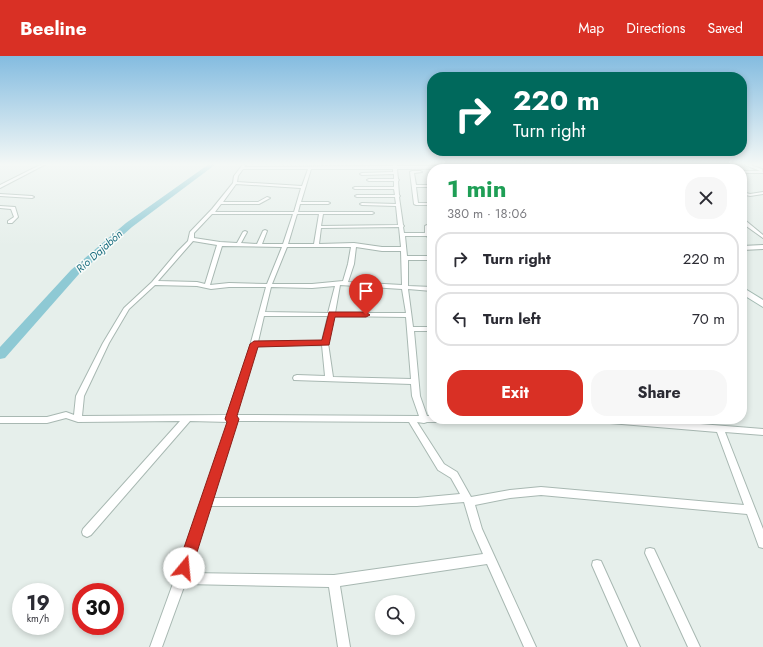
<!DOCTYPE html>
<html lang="en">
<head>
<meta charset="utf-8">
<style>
	:root { --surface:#fff; --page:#f7f7f7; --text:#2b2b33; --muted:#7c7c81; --line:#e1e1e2; --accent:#d93025 }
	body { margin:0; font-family:Jost,sans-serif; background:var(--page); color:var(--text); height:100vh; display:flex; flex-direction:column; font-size:15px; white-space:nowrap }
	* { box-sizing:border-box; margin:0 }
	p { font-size:13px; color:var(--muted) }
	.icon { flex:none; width:22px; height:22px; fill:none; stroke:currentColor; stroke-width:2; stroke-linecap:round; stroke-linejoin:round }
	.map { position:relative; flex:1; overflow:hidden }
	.side { position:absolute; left:427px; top:108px; width:320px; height:260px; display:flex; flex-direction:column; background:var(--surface); border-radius:16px; box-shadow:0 2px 6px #0003 }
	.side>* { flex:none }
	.hud { position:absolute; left:427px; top:16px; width:320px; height:84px; border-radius:16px; box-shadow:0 2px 6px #0003; background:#00695c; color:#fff; overflow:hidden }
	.tools { position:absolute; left:375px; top:539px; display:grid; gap:8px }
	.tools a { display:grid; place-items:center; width:40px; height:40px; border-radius:50%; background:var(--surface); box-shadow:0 2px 6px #0003; font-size:20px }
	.speed { position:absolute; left:12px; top:527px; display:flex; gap:8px; font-size:20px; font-weight:700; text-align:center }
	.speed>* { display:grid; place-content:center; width:52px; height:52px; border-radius:50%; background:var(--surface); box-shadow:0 2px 6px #0003; line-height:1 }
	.speed small { font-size:10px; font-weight:400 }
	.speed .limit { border:6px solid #d22; background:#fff; color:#111 }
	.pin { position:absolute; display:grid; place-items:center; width:34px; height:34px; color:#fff; margin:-41px -17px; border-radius:50% 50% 50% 0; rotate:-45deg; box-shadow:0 0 4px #0007 }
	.pin .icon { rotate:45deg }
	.me { position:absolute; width:44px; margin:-22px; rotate:17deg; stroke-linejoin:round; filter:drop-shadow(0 0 3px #0008) }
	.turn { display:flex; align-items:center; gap:14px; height:84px; padding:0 20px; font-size:18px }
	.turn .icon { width:52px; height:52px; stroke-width:2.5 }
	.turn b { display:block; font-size:28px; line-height:34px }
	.round { display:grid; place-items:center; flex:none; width:42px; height:42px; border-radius:16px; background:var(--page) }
	.headline { display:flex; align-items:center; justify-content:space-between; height:68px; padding:0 20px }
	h1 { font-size:24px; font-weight:700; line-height:30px; color:#1e9e55 }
	.primary-button { display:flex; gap:8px; margin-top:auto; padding:8px 20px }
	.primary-button a { flex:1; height:46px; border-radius:16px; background:var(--accent); color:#fff; font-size:16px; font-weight:700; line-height:46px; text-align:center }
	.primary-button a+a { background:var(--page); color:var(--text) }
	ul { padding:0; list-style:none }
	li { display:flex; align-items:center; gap:12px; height:54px; margin:0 8px 6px; padding:0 12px; border:2px solid var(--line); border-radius:16px }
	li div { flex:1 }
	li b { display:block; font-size:15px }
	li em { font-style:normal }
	header { display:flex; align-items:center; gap:24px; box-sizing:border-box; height:56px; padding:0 20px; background:var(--accent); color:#fff }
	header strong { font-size:19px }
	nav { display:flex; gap:22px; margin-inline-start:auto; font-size:14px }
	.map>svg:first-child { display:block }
</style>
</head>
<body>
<header>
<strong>Beeline</strong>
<nav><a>Map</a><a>Directions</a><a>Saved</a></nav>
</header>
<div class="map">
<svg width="763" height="591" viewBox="0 0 763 591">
	<rect width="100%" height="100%" fill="#e6efeb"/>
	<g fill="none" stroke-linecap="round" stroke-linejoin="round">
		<path fill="#8ec9d4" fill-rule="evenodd" d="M209,108H216L132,171L79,218L5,302L0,303V291L71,214L126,167Z"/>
		<defs>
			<path id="street" d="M42,108H46L0,132V129Z
				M243,108L246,109L244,111L393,110L394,108H396L397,110H533L556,108L555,110L533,112L397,113L398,123L399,124L398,125L399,139L400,140L399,141L403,169L404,170L403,171L404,177H425V170L427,169L429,170L430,178L432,179V186H430L427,180H405L407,200H432V204H408V230L432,231V235L408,233L413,271H432V275H414L420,340L427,360H432V363H454L453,365L450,366H427L424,367L417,366L444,408L457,416L471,441L510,434L541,431L744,449L717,376L598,366L595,365L594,363H637L763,373V379L725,376L763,473V492L759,491L747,458L541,439L510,442L475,449L482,473L536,591H524L487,508L340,530L350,591H338L329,531L185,528L162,591H150L175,522L229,366L190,365L91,479L87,481L83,479L82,476L83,473L180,365L78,366L66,362L47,367H0V361H47L66,356L74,359L76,340L103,287L124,252L152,226L178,195L188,185L190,176L212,153L233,127L234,120ZM243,113H308L302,130L237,126L238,120ZM311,113H393V116L362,117L360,118L362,119L394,118V123H369L367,124L369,125H394V131H355L353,132L355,133H394L395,139H357L355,140L357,141H395L396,148L362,147L360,148L362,149L396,150L398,169L321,170L323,158H372L374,157L372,156H298L300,148H328L330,147L328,146H301ZM236,128L301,132L294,156H215L221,148H259L270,142L267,141L258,146H223ZM212,158H293L283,188H262L267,175L265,174L263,175L257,188L241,187L247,176L245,175L243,176L237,187L220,186L194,182V177ZM297,158H319L314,188H288ZM399,171L401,191H382L354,187L319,188L321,172ZM193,185L217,189L205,228L197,226L158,225ZM222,190L282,191L267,228L229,227L210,229ZM287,191H351L348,208L343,225L312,228H272ZM356,191L382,195H401L402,229L348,226L354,208ZM155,229L197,230L211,233L229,231H266L247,301L227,359L82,360L84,340L109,287L129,253ZM340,229L402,233L406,257H335ZM335,230L328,257L265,256L271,231L312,232ZM264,260H328L322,285L258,286ZM334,260L406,261L411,323L333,321L328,287ZM322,289L325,320L297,319L294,320L293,322L294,324L411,328L412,340L419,360L235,359L257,290ZM237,365L409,366L438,414L451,422L460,438L417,442H213ZM464,446L472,473L483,498L334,519L188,517L210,450H417Z
				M634,108H638L645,113H641Z
				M695,108H699L706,113H702Z
				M743,108H747L762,113L763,117H742V115H760Z
				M412,115H420L422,116L414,117L416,129H432V131H416L418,147H432V149H416L414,148L410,116Z
				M742,136L750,138L763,136V138L750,140L742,138Z
				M0,138L32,140L34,141L32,142L0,140Z
				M0,150L15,151L18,161L12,167H8V165L14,161L11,153L0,152Z
				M742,165H746L763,179V182L742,167Z
				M763,189V193L742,194V190Z
				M474,363H524L523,365L520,366H478L475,365Z
				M650,492L654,493L700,591H688L645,497L646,493Z
				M597,504L601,505L640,591H628L592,509L593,505Z"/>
			<path id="secondary" d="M549,108H555L563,113H556Z
				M742,231L763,244V251L742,238Z"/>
		</defs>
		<use href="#street" stroke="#a8b8b2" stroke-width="2"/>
		<use href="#secondary" stroke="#a4bbb3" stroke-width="2"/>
		<use href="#street" fill="#fff" fill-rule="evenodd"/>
		<use href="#secondary" fill="#fff" fill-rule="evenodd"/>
	</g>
	<linearGradient id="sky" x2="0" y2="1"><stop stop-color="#84bce0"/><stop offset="0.57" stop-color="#f4f8f6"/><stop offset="1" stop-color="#f4f8f6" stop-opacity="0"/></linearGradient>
	<rect width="763" height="190" fill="url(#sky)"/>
	<path fill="#d93025" stroke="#8d1f18" d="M329,256H366L370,259L366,261H335L329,289L258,291L237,360L239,363L192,512L189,517L184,519L179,517L177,512L227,366L225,363L250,288L254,285L322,284Z"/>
	<g text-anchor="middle" stroke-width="3" stroke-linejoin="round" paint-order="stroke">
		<g font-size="11" font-style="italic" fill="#1c6f80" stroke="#f7fbf9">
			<text transform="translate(99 195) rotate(-42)" y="4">Río Dajabón</text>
		</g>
	</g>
</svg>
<div class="tools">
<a><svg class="icon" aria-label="search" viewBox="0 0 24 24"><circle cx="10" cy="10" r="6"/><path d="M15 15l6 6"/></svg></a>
</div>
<div class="speed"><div>19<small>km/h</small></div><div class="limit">30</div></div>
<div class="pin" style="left:366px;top:259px;background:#d93025"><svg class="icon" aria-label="arrive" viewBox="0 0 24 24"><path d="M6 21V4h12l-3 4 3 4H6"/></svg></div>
<svg class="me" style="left:184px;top:512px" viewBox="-20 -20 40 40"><circle r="19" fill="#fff"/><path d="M0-13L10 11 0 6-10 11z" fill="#d93025"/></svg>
<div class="hud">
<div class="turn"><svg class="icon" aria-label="right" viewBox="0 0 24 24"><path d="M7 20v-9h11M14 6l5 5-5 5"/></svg><div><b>220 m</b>Turn right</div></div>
</div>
<section class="side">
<div class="headline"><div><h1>1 min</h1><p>380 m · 18:06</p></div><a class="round"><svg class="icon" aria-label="close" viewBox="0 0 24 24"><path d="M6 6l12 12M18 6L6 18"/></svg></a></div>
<ul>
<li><svg class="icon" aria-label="right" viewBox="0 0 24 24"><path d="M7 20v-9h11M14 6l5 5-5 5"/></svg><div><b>Turn right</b></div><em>220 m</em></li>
<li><svg class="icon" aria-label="left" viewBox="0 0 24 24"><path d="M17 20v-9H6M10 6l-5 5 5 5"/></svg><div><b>Turn left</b></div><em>70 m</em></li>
</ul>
<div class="primary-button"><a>Exit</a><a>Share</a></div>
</section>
</div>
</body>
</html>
